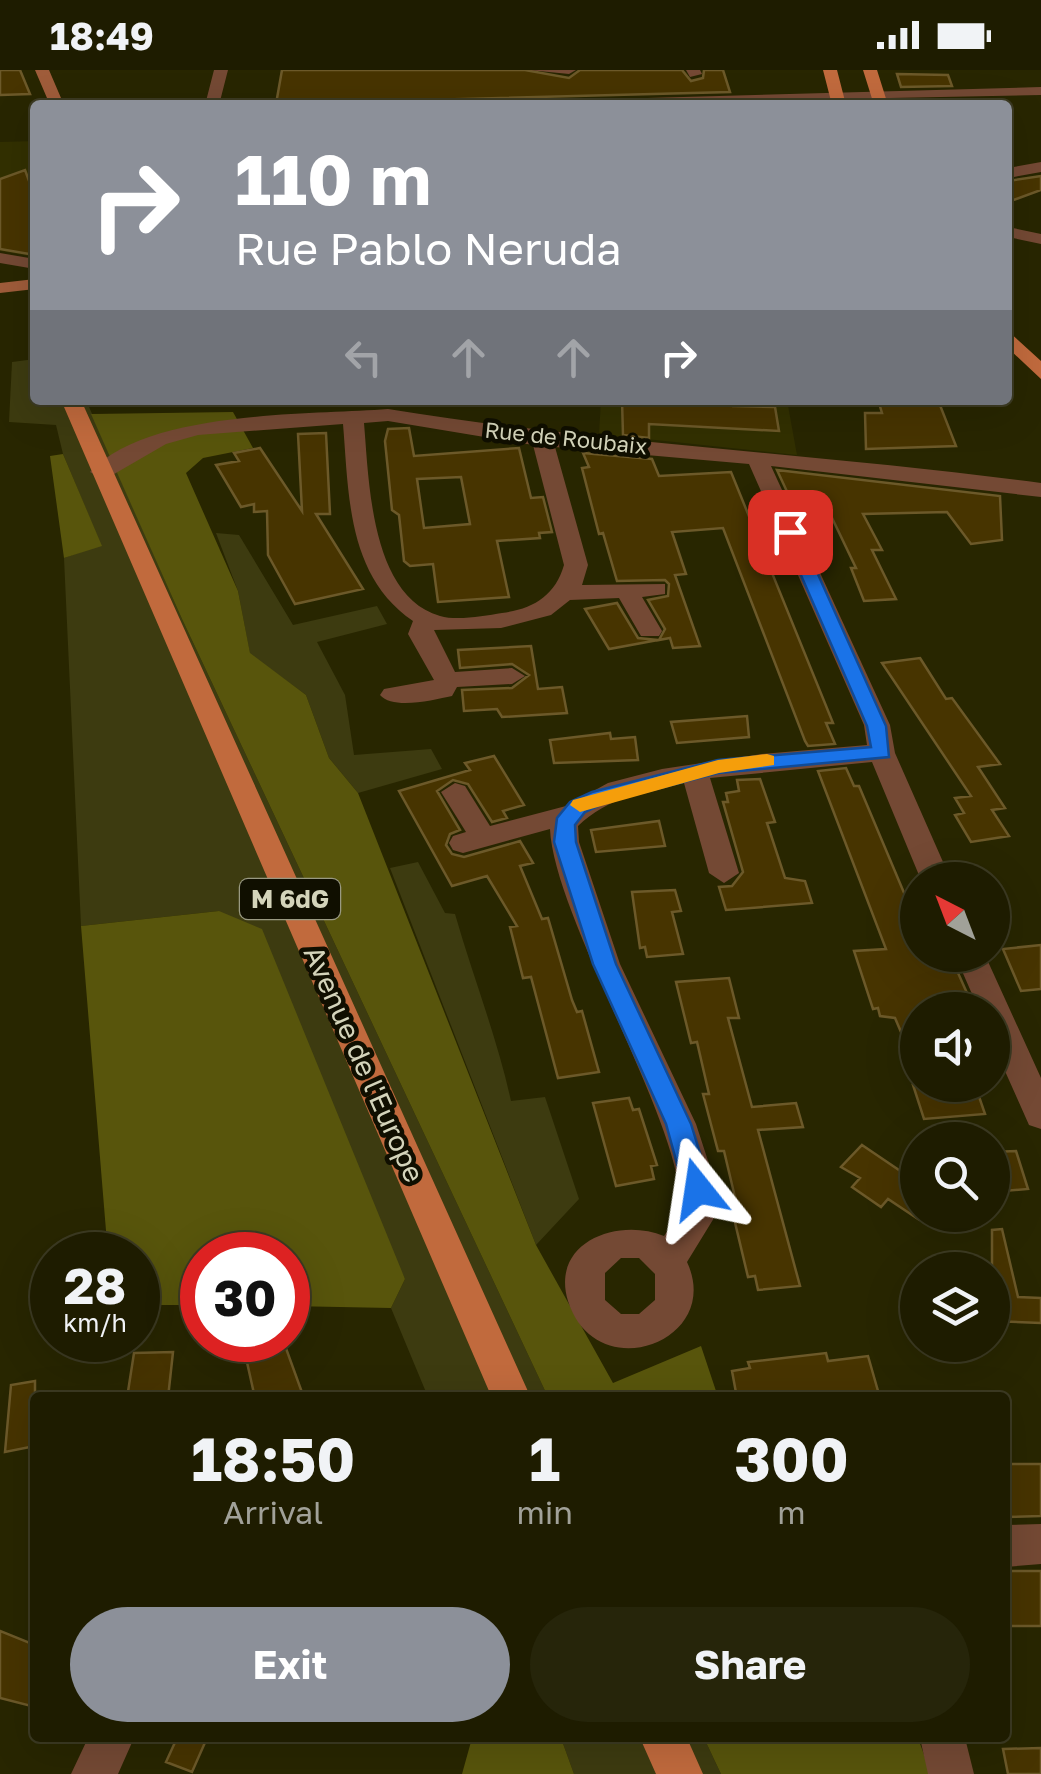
<!DOCTYPE html>
<html lang="en">
<head>
<meta charset="utf-8">
<style>
	:root { --surface:#1e1c00; --page:#26250a; --text:#f1f3f6; --muted:#a1a199; --line:#3c3a22; --accent:#8c9099 }
	body { margin:0; font-family:"Golos Text",sans-serif; background:var(--page); color:var(--text); height:100vh; display:flex; flex-direction:column; font-size:38px; white-space:nowrap }
	* { box-sizing:border-box; margin:0 }
	p { font-size:32px; color:var(--muted) }
	.icon { flex:none; width:55px; height:55px; fill:none; stroke:currentColor; stroke-width:2; stroke-linecap:round; stroke-linejoin:round }
	.map { position:relative; flex:1; overflow:hidden }
	.details { position:absolute; left:30px; top:1322px; width:980px; height:350px; display:flex; flex-direction:column; background:var(--surface); border-radius:10px; box-shadow:0 10px 40px #0002,0 0 0 2px var(--line) }
	.details>* { flex:none }
	.banner { position:absolute; left:30px; top:30px; width:982px; height:305px; border-radius:10px; box-shadow:0 10px 40px #0002,0 0 0 2px var(--line); background:#8c9099; color:#fff; overflow:hidden }
	.needle { width:65px; rotate:318deg }
	.fabs { position:absolute; left:900px; top:792px; display:grid; gap:20px }
	.fabs a { display:grid; place-items:center; width:110px; height:110px; border-radius:50%; background:var(--surface); box-shadow:0 10px 40px #0002,0 0 0 2px var(--line); font-size:50px }
	.speed { position:absolute; left:30px; top:1162px; display:flex; gap:20px; font-size:50px; font-weight:700; text-align:center }
	.speed>* { display:grid; place-content:center; width:130px; height:130px; border-radius:50%; background:var(--surface); box-shadow:0 10px 40px #0002,0 0 0 2px var(--line); line-height:1 }
	.speed small { font-size:25px; font-weight:400 }
	.speed .limit { border:15px solid #d22; background:#fff; color:#111 }
	.pin { position:absolute; display:grid; place-items:center; width:85px; height:85px; color:#fff; margin:-42px; border-radius:20px; box-shadow:0 5px 15px #0006 }
	.me { position:absolute; width:110px; margin:-55px; rotate:345deg; stroke-linejoin:round; filter:drop-shadow(0 0 8px #0008) }
	.turn { display:flex; align-items:center; gap:35px; height:210px; padding:0 40px; font-size:45px }
	.turn .icon { width:130px; height:130px; stroke-width:2.5 }
	.turn b { display:block; font-size:70px; line-height:85px }
	.lanes { display:flex; align-items:center; height:95px; padding:0 40px; background:#0003; justify-content:center; gap:50px; direction:ltr }
	.lanes .off { opacity:.35 }
	.eta { display:flex; justify-content:space-evenly; align-items:center; height:170px; text-align:center }
	.eta b { font-size:60px; font-weight:700; line-height:70px }
	.action { display:flex; gap:20px; margin-top:auto; padding:20px 40px }
	.action a { flex:1; height:115px; border-radius:60px; background:var(--accent); color:#fff; font-size:40px; font-weight:700; line-height:115px; text-align:center }
	.action a+a { background:var(--page); color:var(--text) }
	.status { display:flex; justify-content:space-between; align-items:center; height:70px; padding:0 50px; background:var(--surface); direction:ltr }
	.status svg { height:28px; fill:currentColor }
	.map>svg:first-child { display:block }
</style>
</head>
<body>
<div class="status"><b>18:49</b><svg viewBox="0 0 49 12"><path d="M0 12V9h3v3zM5 12V6h3v6zM10 12V3h3v9zM15 12V0h3v12zM26 1h20v11H26zM47 4h2v5h-2z"/></svg></div>
<div class="map">
<svg width="1041" height="1704" viewBox="0 0 1041 1704">
	<rect width="100%" height="100%" fill="#282600"/>
	<path fill="#323000" d="M35,71V187L0,181V72Z
		M601,330H787L797,385L599,364Z"/>
	<path fill="#3d3b10" d="M35,289V330H86L182,549L548,1327H428L391,1238L405,1209L219,841L81,856L64,488L101,475L63,384L56,355L9,352L12,292Z
		M216,463L239,465L293,555L377,536L387,554L317,572L345,625L354,685L431,679L442,699L358,723L329,688L306,625L250,584L238,521Z
		M418,792L445,843L455,844C473,907 497,967 511,1031L545,1027L579,1129L536,1175L390,798Z
		M561,1668H704L721,1704H574Z"/>
	<path fill="#58550c" d="M233,342L253,378L203,388L186,403L238,521L250,583L306,625L329,688L358,723L536,1175L613,1313L701,1276L718,1327H548L182,549L91,344Z
		M63,384L102,476L64,488L50,386Z
		M219,841L262,859L405,1209L391,1238L288,1236V1185H202V1235H138V1185H108L81,856Z
		M472,1668H561L574,1704H462Z
		M704,1668H918L931,1704H721Z"/>
	<path fill="#473400" stroke="#6c5929" stroke-width="2.5" fill-rule="evenodd" d="M0,0H20L30,24L0,25Z
		M282,0H525L569,8L580,0H682L691,11L703,8L704,0H723L730,22L276,34Z
		M897,4L948,5L952,16L901,17Z
		M25,100L35,127V185L0,179V109Z
		M1041,106V120L1008,132V111Z
		M622,330H711L732,332L733,336L775,337L779,361L649,354V368L623,365Z
		M878,330H938L956,376L866,379L865,343H882Z
		M409,358L414,386L519,378L531,428L543,427L552,462L539,463L540,468L497,471L509,527L438,532L433,494L410,496L404,491L399,445L392,440L385,371L388,359ZM461,407L470,454L424,458L417,409Z
		M326,363L330,444H316L363,519L295,534L268,485L267,441L254,442V434L241,437L216,395L239,391L234,383L260,378L302,441L298,364Z
		M583,383L652,389L659,406L731,402L833,653H826L835,674L808,676L805,671L723,458L672,462L686,504L675,505L700,576L673,578L670,568L659,570L665,559L648,530L668,526L669,514L665,510L617,511L603,463L599,464L582,398L589,397Z
		M777,400L1000,426L1002,470L971,474L947,442L863,444L882,480H872L896,529L864,531L851,498H856L822,427L790,428Z
		M617,533L638,568L658,570L609,579L585,539Z
		M531,576L538,619L562,617L567,643L502,647L497,639L464,641L462,620L512,618L529,605L512,594L460,598L458,580Z
		M920,588L946,629L952,628L1000,694L978,697L1005,738L992,740L1009,766L971,772L955,745L964,743L955,728L971,726L882,593Z
		M747,646L749,667L677,673L671,652Z
		M610,663L611,669L635,667L638,690L554,693L550,670Z
		M494,686L524,735L503,741L507,748L492,752L468,714L453,710L437,721L460,760L450,764L446,775L452,784L464,787L520,771L533,793L520,796L542,849L548,848L572,930L577,942L582,941L599,1002L558,1008L531,907L523,908L510,857L517,856L487,806L452,816L399,721L470,700L465,693Z
		M846,698L854,716H859L918,856V885H950L971,932H967L970,940H918V1002L895,948L880,946L878,938L873,939L854,881L886,879L818,701Z
		M760,709L775,752L767,753L785,808L805,811L812,833L726,840L719,817L732,816L743,802L723,732H728L726,723L739,721L737,710Z
		M659,751L665,776L596,782L591,760Z
		M675,820L681,841L672,842L683,884L647,887L645,877L640,878L632,822Z
		M1041,875V919L1021,921L1003,879Z
		M729,908L739,948H728L752,1037L796,1033L803,1057L758,1060L800,1216L758,1220L755,1206L748,1207L732,1140H738L724,1081H718L703,1024H709L697,972L691,973L676,912Z
		M913,1015H975L985,1044L924,1049Z
		M629,1028L633,1040L639,1039L657,1095L651,1096L654,1109L616,1116L593,1033Z
		M862,1075L918,1113V1149L888,1129L881,1137L852,1117L860,1108L841,1097Z
		M1016,1081L1028,1119L992,1122V1082Z
		M1002,1159L1018,1227L1041,1228V1253L992,1251V1160Z
		M242,1270H283L304,1328H255Z
		M173,1282L168,1328H127L134,1283Z
		M826,1283L828,1291L868,1286L880,1328H737L732,1301L750,1298L748,1292Z
		M35,1311V1376L5,1382L11,1315Z
		M1005,1394H1041V1446L1005,1447Z
		M1005,1501H1041V1556H1005Z
		M0,1561L35,1575V1637L0,1628Z
		M177,1668H207L192,1702L166,1692Z
		M1041,1678V1704H1008L1003,1679Z"/>
	<g fill="none" stroke-linecap="round" stroke-linejoin="round">
		<path fill="#744934" fill-rule="evenodd" d="M214,0H228L219,35H205Z
			M529,0H576L569,4Z
			M686,0H700L702,4L690,7Z
			M1041,17V25L532,35L539,31Z
			M1041,92V102L1008,108V98Z
			M1008,157L1041,164V174L1008,167Z
			M0,183L35,189V199L0,193Z
			M388,339C605,374 823,384 1041,413V427L771,396L890,655L895,683L951,810H921L872,692L710,708L739,803L724,813L709,803L684,713C646,720 607,728 578,756L579,772L620,894L696,1054L710,1097L714,1148L687,1192C724,1271 596,1319 568,1231C550,1172 618,1147 664,1166C668,1160 674,1153 677,1147C701,1085 554,852 550,759L463,783L453,780L449,773L453,766L466,762L441,722L455,713L465,716L490,756L566,736L608,713L662,699L762,684L867,675L864,655L749,394L555,377L588,495L582,515L665,514V524L642,527L662,561L659,566H641L619,528L570,530L551,545L501,558L434,560L455,602L512,598L525,606L512,614L457,617L452,626C433,630 393,640 380,625L384,619L434,610L408,564L413,551C347,506 349,425 343,354L198,365L166,374L109,407L101,408L90,402C147,340 308,345 388,339ZM388,351L533,375L564,495C555,526 533,539 502,543C484,546 457,551 440,546C370,526 369,409 364,353ZM621,1188H639L655,1204V1230L639,1244H621L605,1230V1203Z
			M955,885H985L1041,1008V1059L1029,1055L992,972V940H979Z
			M1041,1454V1494L1005,1497V1455Z
			M88,1668H134L118,1704H71Z
			M920,1668H965L974,1704H928Z"/>
		<path fill="#9f5c3a" fill-rule="evenodd" d="M35,0H49L64,35H50Z
			M35,209V219L0,223V213Z"/>
		<path fill="#c16a3d" fill-rule="evenodd" d="M823,0H837L846,35H832Z
			M863,0H877L888,35H874Z
			M1008,261L1041,291V309L1008,278Z
			M61,330H81L531,1328H492Z
			M640,1668H687L703,1704H656Z"/>
	</g>
	<path fill="#1a73e8" stroke="#114b97" stroke-width="2.5" d="M784,459L799,462L886,656L889,687L718,703L606,732L585,742L575,755L576,772L616,894L691,1054L711,1119L707,1127H688L684,1119L666,1054L593,894L554,772L557,748L570,732L592,722L718,690L871,677L867,656L782,462Z"/>
	<path fill="#f59e0b" d="M767,684L774,686V695L719,703L580,742L570,735L573,730L718,690Z"/>
	<g text-anchor="middle" stroke-width="9" stroke-linejoin="round" paint-order="stroke">
		<g font-size="22" fill="#d4d4ba" stroke="#100f00">
			<text transform="translate(566 368) rotate(6)" y="8">Rue de Roubaix</text>
		</g>
		<rect fill="#100f00" stroke="#999982" stroke-width="2.5" x="240" y="809" width="100" height="40" rx="8"/>
		<g font-size="25" font-weight="bold" fill="#d4d4ba">
			<text x="290" y="838">M 6dG</text>
		</g>
		<g font-size="28" fill="#d4d4ba" stroke="#100f00">
			<text transform="translate(364 994) rotate(66)" y="10">Avenue de l'Europe</text>
		</g>
	</g>
</svg>
<div class="fabs">
<a><svg class="needle" viewBox="-14 -14 28 28"><path d="M0-13l5 13h-10z" fill="#e53935"/><path d="M0 13l5-13h-10z" fill="#a1a199"/></svg></a>
<a><svg class="icon" aria-label="sound" viewBox="0 0 24 24"><path d="M4 9h4l5-4v14l-5-4H4zM17 9q2 3 0 6"/></svg></a>
<a><svg class="icon" aria-label="search" viewBox="0 0 24 24"><circle cx="10" cy="10" r="6"/><path d="M15 15l6 6"/></svg></a>
<a><svg class="icon" aria-label="layers" viewBox="0 0 24 24"><path d="M12 4l9 5-9 5-9-5zM3 14l9 5 9-5"/></svg></a>
</div>
<div class="speed"><div>28<small>km/h</small></div><div class="limit">30</div></div>
<div class="pin" style="left:790px;top:462px;background:#d93025"><svg class="icon" aria-label="arrive" viewBox="0 0 24 24"><path d="M6 21V4h12l-3 4 3 4H6"/></svg></div>
<svg class="me" style="left:698px;top:1119px" viewBox="-20 -20 40 40"><path d="M0-17L14 15 0 8-14 15z" fill="#1a73e8" stroke="#fff" stroke-width="4"/></svg>
<div class="banner">
<div class="turn"><svg class="icon" aria-label="right" viewBox="0 0 24 24"><path d="M7 20v-9h11M14 6l5 5-5 5"/></svg><div><b>110 m</b>Rue Pablo Neruda</div></div>
<div class="lanes"><svg class="icon off" aria-label="left" viewBox="0 0 24 24"><path d="M17 20v-9H6M10 6l-5 5 5 5"/></svg><svg class="icon off" aria-label="ahead" viewBox="0 0 24 24"><path d="M12 20V5M6 11l6-6 6 6"/></svg><svg class="icon off" aria-label="ahead" viewBox="0 0 24 24"><path d="M12 20V5M6 11l6-6 6 6"/></svg><svg class="icon" aria-label="right" viewBox="0 0 24 24"><path d="M7 20v-9h11M14 6l5 5-5 5"/></svg></div>
</div>
<section class="details">
<div class="eta">
<div><b>18:50</b><p>Arrival</p></div>
<div><b>1</b><p>min</p></div>
<div><b>300</b><p>m</p></div>
</div>
<div class="action"><a>Exit</a><a>Share</a></div>
</section>
</div>
</body>
</html>
